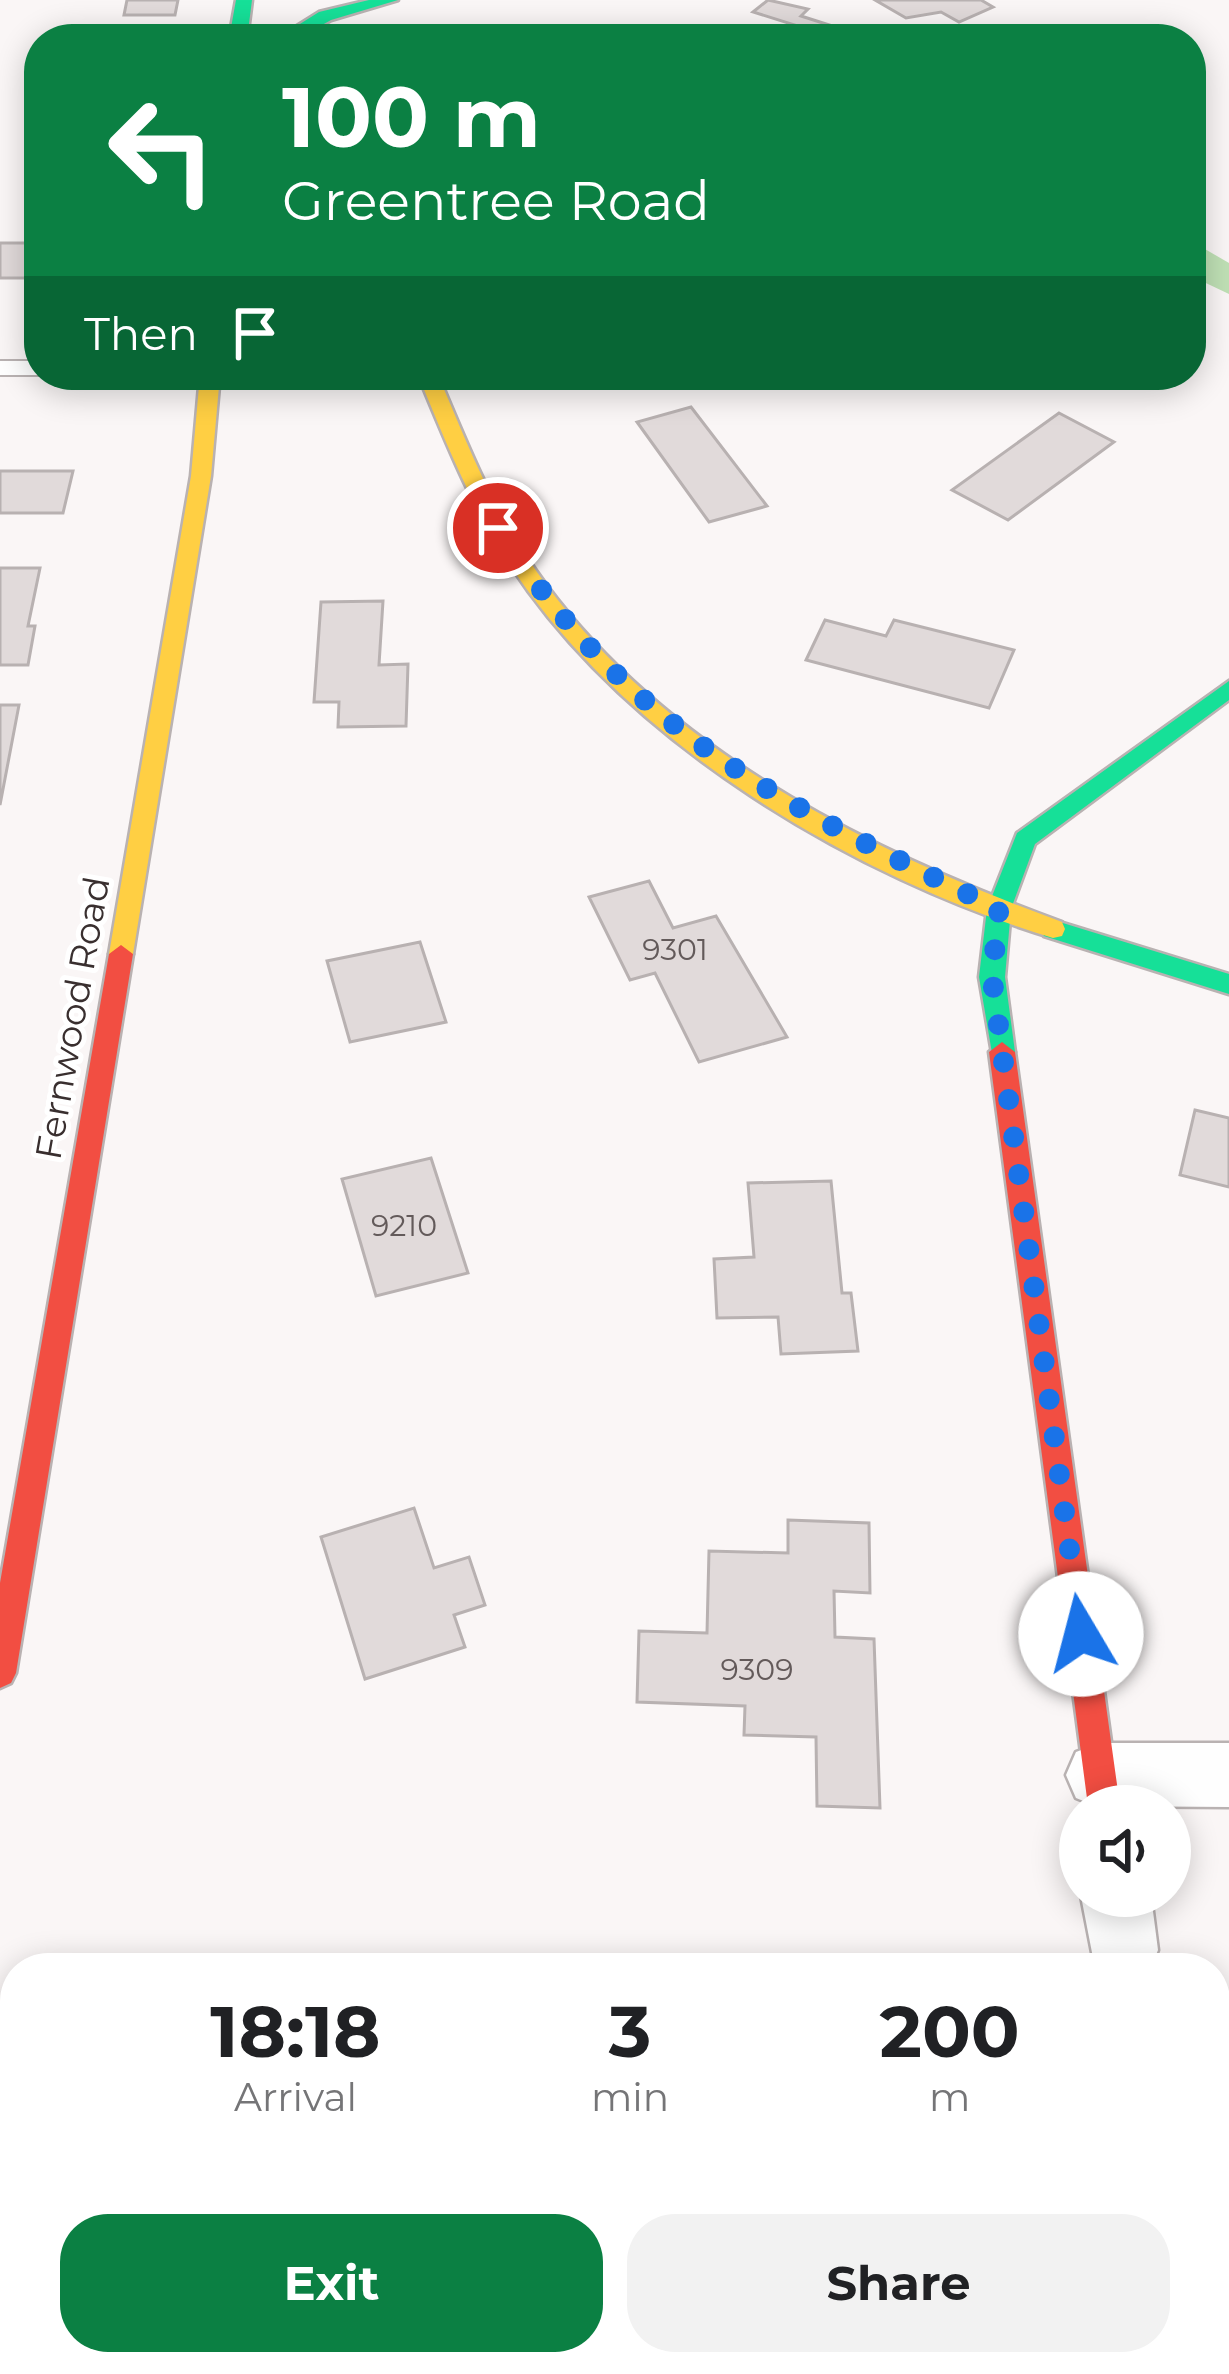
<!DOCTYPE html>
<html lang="en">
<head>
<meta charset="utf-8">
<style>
	:root { --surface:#fff; --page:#f2f2f2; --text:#202124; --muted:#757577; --accent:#0b8043 }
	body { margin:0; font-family:Montserrat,sans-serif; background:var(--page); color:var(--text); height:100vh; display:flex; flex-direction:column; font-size:45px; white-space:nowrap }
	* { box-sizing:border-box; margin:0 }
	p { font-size:39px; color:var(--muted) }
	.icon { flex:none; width:66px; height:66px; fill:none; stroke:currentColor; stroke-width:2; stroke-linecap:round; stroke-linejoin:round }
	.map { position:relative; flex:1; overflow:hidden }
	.side { position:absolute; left:0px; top:1953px; width:1230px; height:423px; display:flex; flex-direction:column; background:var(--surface); border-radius:48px 48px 0 0; box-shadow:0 6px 30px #0003 }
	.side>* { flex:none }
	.guide { position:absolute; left:24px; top:24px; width:1182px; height:366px; border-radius:48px; box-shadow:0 6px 30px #0003; background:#0b8043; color:#fff; overflow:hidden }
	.tools { position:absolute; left:1059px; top:1785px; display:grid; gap:24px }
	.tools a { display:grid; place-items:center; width:132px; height:132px; border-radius:50%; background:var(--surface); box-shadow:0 6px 30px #0003; font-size:60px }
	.pin { position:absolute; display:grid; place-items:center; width:102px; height:102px; color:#fff; margin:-51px; border:6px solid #fff; border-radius:50%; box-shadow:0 3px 12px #0007 }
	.me { position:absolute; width:132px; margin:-66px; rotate:352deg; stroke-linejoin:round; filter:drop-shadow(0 0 9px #0008) }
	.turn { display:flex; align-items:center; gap:42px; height:252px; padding:0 60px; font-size:54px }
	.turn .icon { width:156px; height:156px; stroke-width:2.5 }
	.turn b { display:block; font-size:84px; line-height:102px }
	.then { display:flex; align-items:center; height:114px; padding:0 60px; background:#0003; gap:24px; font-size:45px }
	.eta { display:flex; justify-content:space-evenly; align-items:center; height:204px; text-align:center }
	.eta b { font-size:72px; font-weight:700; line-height:84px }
	.cta { display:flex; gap:24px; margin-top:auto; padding:24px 60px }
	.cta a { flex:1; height:138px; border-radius:48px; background:var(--accent); color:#fff; font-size:48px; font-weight:700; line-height:138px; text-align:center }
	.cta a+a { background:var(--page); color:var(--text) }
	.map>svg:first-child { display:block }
</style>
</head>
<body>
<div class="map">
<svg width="1229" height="2374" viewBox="0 0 1229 2374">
	<rect width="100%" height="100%" fill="#faf6f6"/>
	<path fill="#bfe0b5" d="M1191,241L1229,263V294L1191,276Z"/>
	<path fill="#e1dada" stroke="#b8b1b1" stroke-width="3" d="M127,0H178L175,15H124Z
		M768,0L808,9L801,16L848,31L839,39H782L798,26L753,12Z
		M875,0H981L993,7L959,22L941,12L906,18Z
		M0,243H39V278H0Z
		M691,407L767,506L709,522L637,422Z
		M1059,413L1114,442L1008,520L952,490Z
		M0,471H73L63,513H0Z
		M0,568H40L28,626H35L28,665H0Z
		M383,601L379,665L408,664L406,726L338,727L339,702H314L321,602Z
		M825,620L886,636L894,620L1014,650L989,708L806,660Z
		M0,705H19L0,805Z
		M649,881L673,928L716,916L787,1037L699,1062L655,973L630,980L589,897Z
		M420,942L446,1022L350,1042L327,961Z
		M1195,1110L1229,1118V1187L1180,1175Z
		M431,1158L468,1273L376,1296L342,1179Z
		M831,1181L842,1293H851L858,1351L781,1354L778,1317L717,1318L714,1259L754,1257L748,1183Z
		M414,1508L434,1568L469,1557L485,1605L454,1615L465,1647L365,1679L321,1537Z
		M788,1520L869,1523L870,1593L834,1591L835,1637L874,1639L880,1808L817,1806L816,1737L744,1735L745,1706L637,1702L639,1631L707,1633L709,1551L788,1553Z
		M805,2361H891L897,2370L812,2374Z"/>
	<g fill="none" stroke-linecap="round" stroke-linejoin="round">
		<defs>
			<path id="lane" d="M0,361H39V375H0Z"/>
			<path id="street" d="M1100,1743H1229V1807L1096,1806L1076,1798L1066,1775L1076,1752Z
				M1081,1896H1151L1158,1950L1151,1968H1095Z"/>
			<path id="fast" d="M236,0H252L247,39H229Z
				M369,0H398L331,20L297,39H276L319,12Z
				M1229,681V700L1035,844L1011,909L1005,977L1015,1052L1002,1062L993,1059L979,977L987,909L1017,833Z
				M1053,920L1229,974V994L1044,936L1041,929Z"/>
			<path id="slow" d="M200,375H220L211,476L133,954L121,963L109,954L191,476Z
				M418,375H438C464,436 489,500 526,556C648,741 860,848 1062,922L1065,929L1062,936L1053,938C853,877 627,743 510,565C471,506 445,440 418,375Z"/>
			<path id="jam" d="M121,945L133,954L16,1673L11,1683L0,1688V1583L109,954Z
				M1002,1042L1015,1052L1120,1806H1088L989,1052Z"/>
		</defs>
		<use href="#lane" stroke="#b9b2b2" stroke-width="4"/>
		<use href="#street" stroke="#b9b2b2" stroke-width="5"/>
		<use href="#fast" stroke="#b9b2b2" stroke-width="5"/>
		<use href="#slow" stroke="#b9b2b2" stroke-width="5"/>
		<use href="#jam" stroke="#b9b2b2" stroke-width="5"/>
		<use href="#lane" fill="#fefefe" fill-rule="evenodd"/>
		<use href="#street" fill="#fefefe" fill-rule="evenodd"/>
		<use href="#fast" fill="#16e098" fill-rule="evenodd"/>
		<use href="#slow" fill="#ffcf43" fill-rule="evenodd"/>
		<use href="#jam" fill="#f24e42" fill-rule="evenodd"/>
	</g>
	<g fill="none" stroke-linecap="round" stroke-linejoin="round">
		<path stroke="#1a73e8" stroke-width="21" stroke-dasharray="0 37.8" d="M498,528C631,735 787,806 999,909L992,977L1081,1634"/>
	</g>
	<g text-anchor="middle" stroke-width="10" stroke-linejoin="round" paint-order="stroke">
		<g font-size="30" fill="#635a5a">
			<text x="675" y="960">9301</text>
			<text x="404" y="1236">9210</text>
			<text x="757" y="1680">9309</text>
		</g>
		<g font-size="36" fill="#392f2f" stroke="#fff">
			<text transform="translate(72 1018) rotate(-80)" y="13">Fernwood Road</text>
		</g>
	</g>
</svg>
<div class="tools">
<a><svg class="icon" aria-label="sound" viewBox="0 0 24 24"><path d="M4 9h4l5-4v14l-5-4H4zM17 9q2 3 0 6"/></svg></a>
</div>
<div class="pin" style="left:498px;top:528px;background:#d93025"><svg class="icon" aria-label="arrive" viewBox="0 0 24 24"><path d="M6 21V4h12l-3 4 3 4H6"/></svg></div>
<svg class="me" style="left:1081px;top:1634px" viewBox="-20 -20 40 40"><circle r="19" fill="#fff"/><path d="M0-13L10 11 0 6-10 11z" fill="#1a73e8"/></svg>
<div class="guide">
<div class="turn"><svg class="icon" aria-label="left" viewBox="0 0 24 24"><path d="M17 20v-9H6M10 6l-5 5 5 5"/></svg><div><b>100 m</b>Greentree Road</div></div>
<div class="then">Then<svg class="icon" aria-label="arrive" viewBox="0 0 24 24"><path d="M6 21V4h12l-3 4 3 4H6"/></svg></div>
</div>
<section class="side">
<div class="eta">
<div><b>18:18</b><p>Arrival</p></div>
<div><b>3</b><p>min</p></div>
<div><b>200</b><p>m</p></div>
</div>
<div class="cta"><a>Exit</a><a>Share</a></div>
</section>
</div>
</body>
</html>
